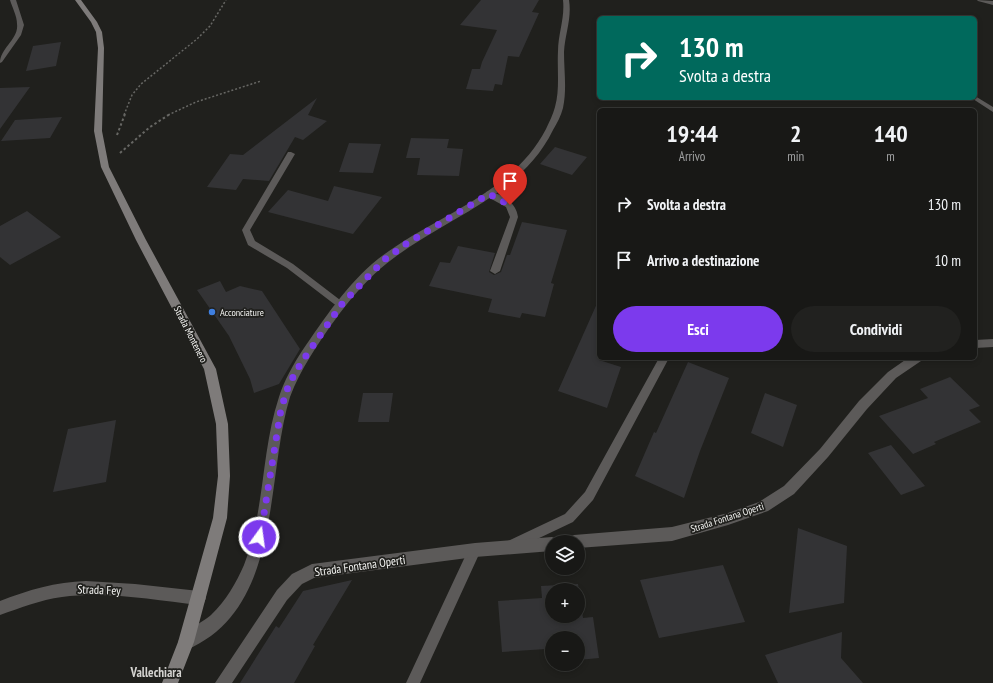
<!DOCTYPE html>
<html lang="it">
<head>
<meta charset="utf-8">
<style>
	:root { --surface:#181816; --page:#21211f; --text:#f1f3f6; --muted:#9fa0a1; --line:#363735; --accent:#7c3aed }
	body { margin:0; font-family:"PT Sans Narrow",sans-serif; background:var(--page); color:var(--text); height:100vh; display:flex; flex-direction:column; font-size:15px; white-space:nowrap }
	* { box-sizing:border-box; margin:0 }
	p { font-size:13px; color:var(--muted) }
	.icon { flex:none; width:22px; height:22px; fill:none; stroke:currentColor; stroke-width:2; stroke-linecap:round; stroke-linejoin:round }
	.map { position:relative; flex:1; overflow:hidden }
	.side { position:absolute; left:597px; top:108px; width:380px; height:252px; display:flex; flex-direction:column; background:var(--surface); border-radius:6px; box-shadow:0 2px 6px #0003,0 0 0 1px var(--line) }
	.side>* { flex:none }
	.guide { position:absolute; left:597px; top:16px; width:380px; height:84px; border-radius:6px; box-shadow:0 2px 6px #0003,0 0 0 1px var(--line); background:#00695c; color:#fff; overflow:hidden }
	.buttons { position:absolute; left:545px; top:535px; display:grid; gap:8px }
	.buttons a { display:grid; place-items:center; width:40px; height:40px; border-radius:50%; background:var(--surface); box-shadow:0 2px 6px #0003,0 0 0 1px var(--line); font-size:20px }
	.pin { position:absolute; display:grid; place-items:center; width:34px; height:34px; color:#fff; margin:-41px -17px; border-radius:50% 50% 50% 0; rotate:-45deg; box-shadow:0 0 4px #0007 }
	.pin .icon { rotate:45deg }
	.me { position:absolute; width:44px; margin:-22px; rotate:14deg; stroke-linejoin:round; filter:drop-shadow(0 0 3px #0008) }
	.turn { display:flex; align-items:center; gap:14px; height:84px; padding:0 16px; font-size:18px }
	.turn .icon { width:52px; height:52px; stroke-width:2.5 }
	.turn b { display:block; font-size:28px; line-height:34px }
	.eta { display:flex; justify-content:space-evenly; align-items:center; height:68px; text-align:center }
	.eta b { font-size:24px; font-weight:700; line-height:28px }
	.action { display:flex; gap:8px; margin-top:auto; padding:8px 16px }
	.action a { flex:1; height:46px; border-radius:24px; background:var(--accent); color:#fff; font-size:16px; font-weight:700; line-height:46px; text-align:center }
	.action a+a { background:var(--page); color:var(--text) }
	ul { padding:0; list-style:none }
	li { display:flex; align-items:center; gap:12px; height:56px; padding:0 16px }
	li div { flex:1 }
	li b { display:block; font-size:15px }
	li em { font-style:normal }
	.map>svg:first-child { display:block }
</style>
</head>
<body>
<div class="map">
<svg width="993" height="683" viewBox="0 0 993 683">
	<rect width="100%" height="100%" fill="#20201d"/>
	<path fill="#333335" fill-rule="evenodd" d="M481,0H539L532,12L539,13L519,57L508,56L502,85L495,84L493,91L466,89L472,69H480L482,62L497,30L460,25Z
		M61,42L56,66L26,71L33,46Z
		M30,87L0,129V88Z
		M317,98L308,115L327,121L303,140L295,137L269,181L243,179L236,190L207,187L230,154L243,155Z
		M62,117L50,138L1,141L15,120Z
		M411,138L449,139L447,148L463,149L459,176L417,175L420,158H406Z
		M349,143L381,144L373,173L339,172Z
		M555,147L587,157L572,175L540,164Z
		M334,186L382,197L353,234L268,212L288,190L328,201Z
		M27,211L61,237L10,265L0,257V226Z
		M522,222L567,230L551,283L554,284L545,317L522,313L520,318L488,312L492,299L429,286L440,262L450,263L458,246L495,253L489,272L494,275L501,272L507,255H510Z
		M220,281L226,292L240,286L262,291L300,349L279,384L254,393L250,379L229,336L197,290Z
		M599,299V360L621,367L607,408L558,391Z
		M688,362L729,378L700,451L684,498L635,476L654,432L656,433Z
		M950,377L980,406L969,410L981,422L934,442L936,444L913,454L879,416L928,398L920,389Z
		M363,393H393L389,422H358Z
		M765,393L797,405L783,447L751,433Z
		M116,420L106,482L53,492L68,429Z
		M891,445L925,486L901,495L868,453Z
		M798,528L847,546L844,603L789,613Z
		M723,565L745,622L659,638L640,580Z
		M352,580L313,645L315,646L294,683H240L276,626L279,628L303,591Z
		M578,584L583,618L593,617L599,658L578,660V638H552V662H548L546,649L502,652L498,601L542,598L541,586ZM552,590H578V616H552Z
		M842,632L841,658L863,683H778L765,655Z"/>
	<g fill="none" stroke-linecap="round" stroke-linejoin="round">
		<path stroke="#676764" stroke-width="1.5" stroke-dasharray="2 2" stroke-linecap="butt" d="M124,115L132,95L141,84L197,39L210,26L226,0
			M168,115L196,102L261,81"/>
		<path stroke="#676764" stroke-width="2" stroke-dasharray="2.5 2.5" stroke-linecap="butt" d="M117,135L125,114
			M120,153L150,127L170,114"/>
		<path fill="#5c5a59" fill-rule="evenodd" d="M977,0L993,1V5L978,1Z
			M975,96L993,107V112L973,99L972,98H975Z
			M288,152H291L295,154L250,230L255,241L293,264L344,303L346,305L344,307H338L287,268L248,245L242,230Z
			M489,191C503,195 516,202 518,217L500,271L495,274L490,271L510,217L506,207L486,196V192Z
			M659,358H669L593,500L573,522L516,549L512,551L508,549L506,545L508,541L565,514L585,492Z
			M475,544L480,546L481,550L420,683H406L470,546Z"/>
		<path fill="#5c5a59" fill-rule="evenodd" d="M10,0H16L24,25L21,35L2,62L0,63C0,48 19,39 17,24C17,16 12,7 10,0Z
			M563,0H569C572,18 565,34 564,52C564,71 567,89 563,108C561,116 557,123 553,130C520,198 441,219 386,264C355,289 331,324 310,357C302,370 295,383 290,397C265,478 283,610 186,650L181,647L178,642C183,631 202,623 211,615C226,601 236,583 244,565C265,511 261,451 279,397C284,381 293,365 302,351C324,319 347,284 378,259C433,216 512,195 546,129C549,122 553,115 555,107C560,89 557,70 558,51C558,34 565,18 563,0Z
			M993,339V347L975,348V340Z
			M908,358H923L921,361L896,378L867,409L828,457L794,494L768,511L728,525L672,541L578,548V542H567L569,537L574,535L672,527L728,513L759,502L784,486L820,449L859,401L888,372Z
			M552,537L557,539L558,542H552V551L475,557L314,578L302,584L287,600L232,683H215L277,590L292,574L312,564L475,543Z
			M86,581L135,584L199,591L204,593L206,598L204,603L199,605C154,600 107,591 62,597C40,600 20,608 0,615V601C28,590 56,582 86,581Z"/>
		<path fill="#7e7b7a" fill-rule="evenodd" d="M75,0H81L97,22L102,32L104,48L102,131L109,167L146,240L216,369L228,424L230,476L227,518L194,642L178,683H162L178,642L213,518L218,476L216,424L204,369L136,240L101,167L94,131L98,48L96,32L91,22Z"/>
	</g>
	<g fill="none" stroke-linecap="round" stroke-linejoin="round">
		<path stroke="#7c3aed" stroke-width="7" stroke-dasharray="0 12.6" d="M259,537L262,526L281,409L289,384L301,363L341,305L384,260L406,244L489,194L510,205"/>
	</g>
	<circle fill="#3f7fe0" stroke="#20201d" stroke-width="1.5" cx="212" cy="312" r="4"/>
	<g text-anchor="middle" stroke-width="3.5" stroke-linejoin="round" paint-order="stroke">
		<g font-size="10" fill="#f5f5f3" stroke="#20201d" text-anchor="start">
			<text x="220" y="316">Acconciature</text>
		</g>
		<g font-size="10" fill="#f5f5f3" stroke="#20201d">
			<text transform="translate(191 334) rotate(63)" y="4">Strada Montenero</text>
			<text transform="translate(727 517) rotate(-18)" y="4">Strada Fontana Operti</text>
		</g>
		<g font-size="12" fill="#f5f5f3" stroke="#20201d">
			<text transform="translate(360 566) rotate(-8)" y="4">Strada Fontana Operti</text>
			<text transform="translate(99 590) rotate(2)" y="4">Strada Fey</text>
		</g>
		<g font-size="13" font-weight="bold" fill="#d4d3d0" stroke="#20201d">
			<text x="156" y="677">Vallechiara</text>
		</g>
	</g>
</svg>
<div class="buttons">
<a><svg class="icon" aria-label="layers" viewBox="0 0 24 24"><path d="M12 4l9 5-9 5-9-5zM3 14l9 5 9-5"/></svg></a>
<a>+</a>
<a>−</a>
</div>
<div class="pin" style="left:510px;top:205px;background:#d93025"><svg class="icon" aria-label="arrive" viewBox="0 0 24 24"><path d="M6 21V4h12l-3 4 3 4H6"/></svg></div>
<svg class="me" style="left:259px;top:537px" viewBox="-20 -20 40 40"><circle r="17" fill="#7c3aed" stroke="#fff" stroke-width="3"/><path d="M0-11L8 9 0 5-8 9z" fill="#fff"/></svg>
<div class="guide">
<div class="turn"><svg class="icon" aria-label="right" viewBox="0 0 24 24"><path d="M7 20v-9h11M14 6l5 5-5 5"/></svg><div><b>130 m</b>Svolta a destra</div></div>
</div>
<section class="side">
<div class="eta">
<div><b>19:44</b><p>Arrivo</p></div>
<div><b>2</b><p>min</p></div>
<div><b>140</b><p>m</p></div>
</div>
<ul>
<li><svg class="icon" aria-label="right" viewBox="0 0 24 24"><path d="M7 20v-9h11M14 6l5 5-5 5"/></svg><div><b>Svolta a destra</b></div><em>130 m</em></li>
<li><svg class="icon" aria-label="arrive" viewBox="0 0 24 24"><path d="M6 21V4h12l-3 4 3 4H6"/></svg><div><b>Arrivo a destinazione</b></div><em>10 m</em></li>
</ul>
<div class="action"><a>Esci</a><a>Condividi</a></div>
</section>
</div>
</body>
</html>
